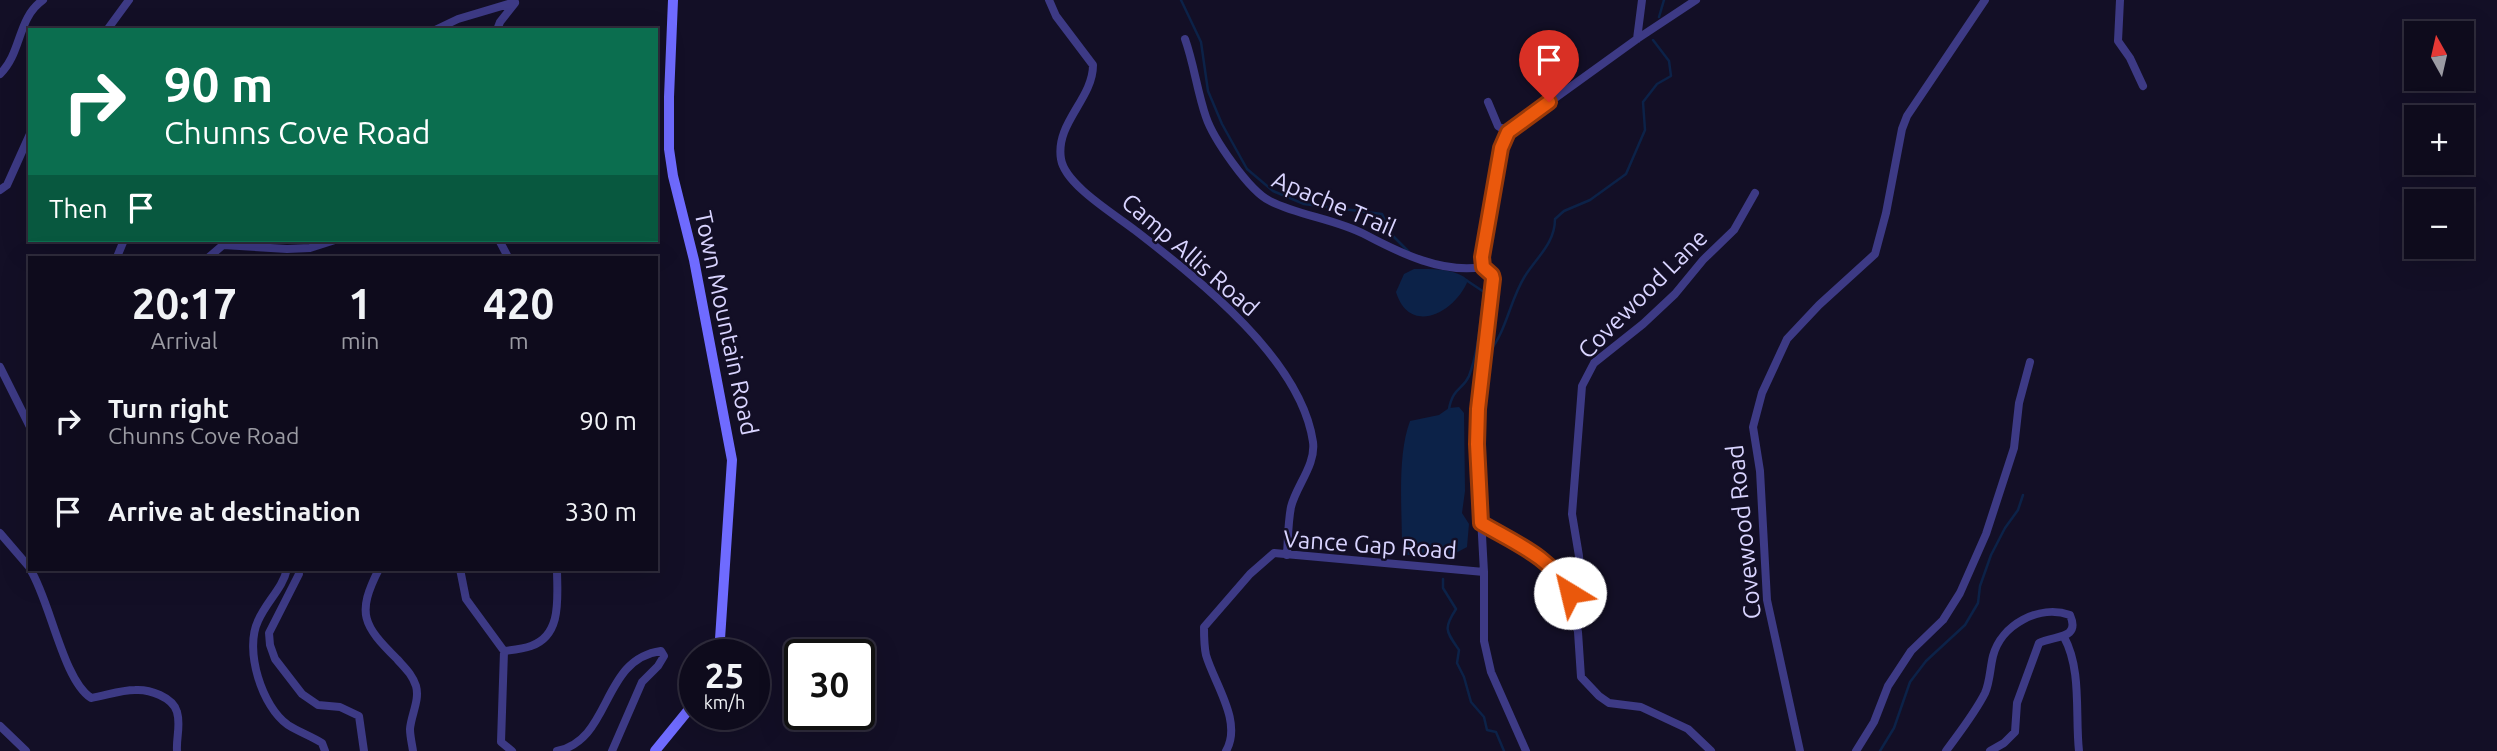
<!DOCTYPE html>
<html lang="en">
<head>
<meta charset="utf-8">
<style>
	:root { --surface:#0e0b1c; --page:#171425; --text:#f1f3f6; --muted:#9b9ba3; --line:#2e2b3b }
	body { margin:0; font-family:Ubuntu,sans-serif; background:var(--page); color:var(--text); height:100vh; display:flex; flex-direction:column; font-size:26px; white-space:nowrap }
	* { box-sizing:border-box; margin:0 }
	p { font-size:23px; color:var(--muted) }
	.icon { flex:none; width:38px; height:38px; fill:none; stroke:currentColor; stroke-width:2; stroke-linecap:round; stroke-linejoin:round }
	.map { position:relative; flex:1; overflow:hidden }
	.side { position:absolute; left:28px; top:256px; width:630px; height:315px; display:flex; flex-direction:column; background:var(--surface); border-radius:0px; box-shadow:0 7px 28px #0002,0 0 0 2px var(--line) }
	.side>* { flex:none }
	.hud { position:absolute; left:28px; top:28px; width:630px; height:214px; border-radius:0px; box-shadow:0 7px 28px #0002,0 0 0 2px var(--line); background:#0b6e4f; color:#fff; overflow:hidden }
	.needle { width:46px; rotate:352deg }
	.buttons { position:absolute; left:2404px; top:21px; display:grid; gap:14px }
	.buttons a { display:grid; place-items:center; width:70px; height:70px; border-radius:0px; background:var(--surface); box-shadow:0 7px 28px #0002,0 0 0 2px var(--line); font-size:35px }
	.speed { position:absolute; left:679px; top:639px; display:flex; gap:14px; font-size:35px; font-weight:700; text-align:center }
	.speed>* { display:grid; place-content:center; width:91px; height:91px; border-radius:50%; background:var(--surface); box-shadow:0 7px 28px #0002,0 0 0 2px var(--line); line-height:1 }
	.speed small { font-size:18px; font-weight:400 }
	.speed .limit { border:4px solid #111; border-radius:10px; background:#fff; color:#111 }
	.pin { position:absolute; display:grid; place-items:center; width:60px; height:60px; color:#fff; margin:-72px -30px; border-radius:50% 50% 50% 0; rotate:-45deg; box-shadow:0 0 7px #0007 }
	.pin .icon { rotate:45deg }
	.me { position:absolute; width:77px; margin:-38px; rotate:324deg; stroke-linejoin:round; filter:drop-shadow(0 0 5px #0008) }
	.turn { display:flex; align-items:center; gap:24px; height:147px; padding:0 21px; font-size:32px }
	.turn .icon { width:91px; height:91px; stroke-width:2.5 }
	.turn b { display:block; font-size:49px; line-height:60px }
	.then { display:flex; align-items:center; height:66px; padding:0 21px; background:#0003; gap:14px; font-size:26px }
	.eta { display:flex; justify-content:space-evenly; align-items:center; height:119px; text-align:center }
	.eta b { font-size:42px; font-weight:700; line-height:49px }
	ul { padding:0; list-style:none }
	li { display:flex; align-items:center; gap:21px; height:91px; padding:0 21px }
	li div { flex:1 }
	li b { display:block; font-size:26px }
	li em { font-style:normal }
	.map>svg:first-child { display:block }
</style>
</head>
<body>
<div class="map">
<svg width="2497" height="751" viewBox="0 0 2497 751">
	<rect width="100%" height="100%" fill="#130f26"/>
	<path fill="#0c2248" d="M1414,269C1432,269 1455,268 1468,280C1456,312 1410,337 1396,292L1404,274Z
		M1459,407L1464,413L1465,491L1462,513L1469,524L1467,547L1452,555H1407L1402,545C1402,508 1397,456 1410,421L1439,415L1449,408Z"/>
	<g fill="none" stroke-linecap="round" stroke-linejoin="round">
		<path stroke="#0c2248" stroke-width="2.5" d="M1181,0L1201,42L1208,91L1222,124L1247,169L1273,191L1304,204L1382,214L1392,235L1409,252
			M1659,17L1664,0
			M1490,351C1507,329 1510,300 1525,276C1537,257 1555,243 1555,219L1564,211L1590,200L1626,174L1645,130L1643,102L1657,84L1671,76L1669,61L1653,40
			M1449,409C1453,387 1463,390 1469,376C1479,350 1480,320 1484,292L1466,280
			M1443,579V588L1456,609C1443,629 1446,631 1459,650L1457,663L1464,677L1471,702L1484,717L1487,730L1496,732L1504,751
			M1880,751L1894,728L1910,682L1926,661L1965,625L1978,603L1980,586L1991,555L2005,528L2018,510L2023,495"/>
		<path stroke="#3d3a85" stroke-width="8" d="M1049,0L1056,16L1093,65C1093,99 1055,123 1061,159C1065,185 1116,215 1136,231C1199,280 1301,359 1313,442C1316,465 1296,486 1291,507C1288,522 1288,539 1287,555
			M2120,0L2118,41L2130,58L2143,86
			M107,30L129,0
			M435,30L458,19L515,2
			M497,30L500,22L515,3
			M1185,39C1194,64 1197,91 1206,117C1213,138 1249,191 1270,201C1300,216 1336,219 1366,235C1400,253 1443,274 1483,267
			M1637,39L1642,0
			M0,74C22,53 17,18 43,0
			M1488,102L1498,126L1508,132
			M0,190L7,185L30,134
			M499,240L508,257
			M117,257L124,240
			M209,257L223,245L287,249L310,248L335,240
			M0,367L30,427
			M1481,523L1547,562L1564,580L1570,593L1578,632L1581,677L1599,696L1609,703L1641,707L1688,729L1711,751
			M0,533L30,568
			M30,569C50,600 63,680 91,698C105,696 120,690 135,690C149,689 173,697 177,712C181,725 176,738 177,751
			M287,569C283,588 266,602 258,621C244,650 262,707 288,725C299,732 311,736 322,743L325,751
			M298,569L299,574L269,633L270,645L275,659L302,694L318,705L340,707L359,716L364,751
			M379,569C356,614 363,625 397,659C405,668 412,674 416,686C420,700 411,715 410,729C410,736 412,744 413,751
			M460,569L466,599L504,651L501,742L512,751
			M1570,593L1581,580L1579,556L1572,514L1582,386L1594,363L1643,324L1675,294L1703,260L1734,230L1755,193
			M2064,637C2082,670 2075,715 2079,751
			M504,651C512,650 523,649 531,646C563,635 557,596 557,569
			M0,726L26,751
			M557,751C612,740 601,659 661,651L664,656L658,666L642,682L612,751
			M1226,751C1243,722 1214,683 1206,655C1204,646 1204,636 1204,627L1250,574L1274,553L1484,572
			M1526,751L1491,672L1484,641V572L1477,444L1480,388L1493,279L1483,267L1482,257L1497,162L1508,132L1637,39L1696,0
			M1800,751L1767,600L1760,471L1753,427L1762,393L1787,339L1819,305L1875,254L1886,213L1902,129L1907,116L1985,0
			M1856,751L1874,722L1888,686L1911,651L1943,620L1960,593L1986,534L2014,448L2019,403L2030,362
			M1946,751C1959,733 1975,713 1985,693C1990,682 1990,668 1993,656C2001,625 2039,604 2070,615C2081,640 2054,635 2039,643L2017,703L2015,732L2004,743L1990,751"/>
		<path stroke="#6f6bff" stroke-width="10" d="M673,0L669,97V149L673,176L694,260L732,460L719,654
			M655,751L695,702"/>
	</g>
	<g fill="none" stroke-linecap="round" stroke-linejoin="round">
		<defs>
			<path id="route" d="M1549,102L1508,132L1501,148L1482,257L1483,267L1492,275L1493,279L1478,409L1477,444L1481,523C1513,542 1553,558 1570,593"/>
		</defs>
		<use href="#route" stroke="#983908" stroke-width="18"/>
		<use href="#route" stroke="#ea580c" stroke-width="12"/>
	</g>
	<g text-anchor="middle" stroke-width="5" stroke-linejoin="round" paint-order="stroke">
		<g font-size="24" fill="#d9d4ff" stroke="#130f26">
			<text transform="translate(1334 204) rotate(23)" y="8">Apache Trail</text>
			<text transform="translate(1190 255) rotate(41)" y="8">Camp Allis Road</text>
			<text transform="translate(1643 294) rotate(-45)" y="8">Covewood Lane</text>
			<text transform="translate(726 323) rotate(78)" y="8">Town Mountain Road</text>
			<text transform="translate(1744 532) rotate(-96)" y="8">Covewood Road</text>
			<text transform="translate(1370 545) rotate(4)" y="8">Vance Gap Road</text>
		</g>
	</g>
</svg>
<div class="buttons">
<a><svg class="needle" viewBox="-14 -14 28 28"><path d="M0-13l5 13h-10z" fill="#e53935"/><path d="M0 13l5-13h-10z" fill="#9b9ba3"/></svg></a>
<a>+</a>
<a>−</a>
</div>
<div class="speed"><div>25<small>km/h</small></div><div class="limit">30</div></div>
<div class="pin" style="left:1549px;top:102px;background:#d93025"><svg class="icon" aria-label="arrive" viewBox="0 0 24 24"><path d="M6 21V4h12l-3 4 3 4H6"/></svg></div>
<svg class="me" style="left:1570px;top:593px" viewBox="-20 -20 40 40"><circle r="19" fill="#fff"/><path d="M0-13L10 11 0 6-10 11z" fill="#ea580c"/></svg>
<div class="hud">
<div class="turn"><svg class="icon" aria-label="right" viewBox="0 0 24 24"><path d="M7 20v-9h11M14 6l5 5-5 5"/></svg><div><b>90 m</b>Chunns Cove Road</div></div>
<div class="then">Then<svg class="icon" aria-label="arrive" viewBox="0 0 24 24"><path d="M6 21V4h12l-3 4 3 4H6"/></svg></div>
</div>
<section class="side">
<div class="eta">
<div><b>20:17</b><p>Arrival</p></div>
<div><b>1</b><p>min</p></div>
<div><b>420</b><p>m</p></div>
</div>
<ul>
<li><svg class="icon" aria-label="right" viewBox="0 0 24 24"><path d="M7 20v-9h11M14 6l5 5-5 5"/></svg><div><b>Turn right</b><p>Chunns Cove Road</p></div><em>90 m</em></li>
<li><svg class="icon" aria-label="arrive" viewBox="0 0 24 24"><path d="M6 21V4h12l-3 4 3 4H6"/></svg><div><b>Arrive at destination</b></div><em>330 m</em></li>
</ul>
</section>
</div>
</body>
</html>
